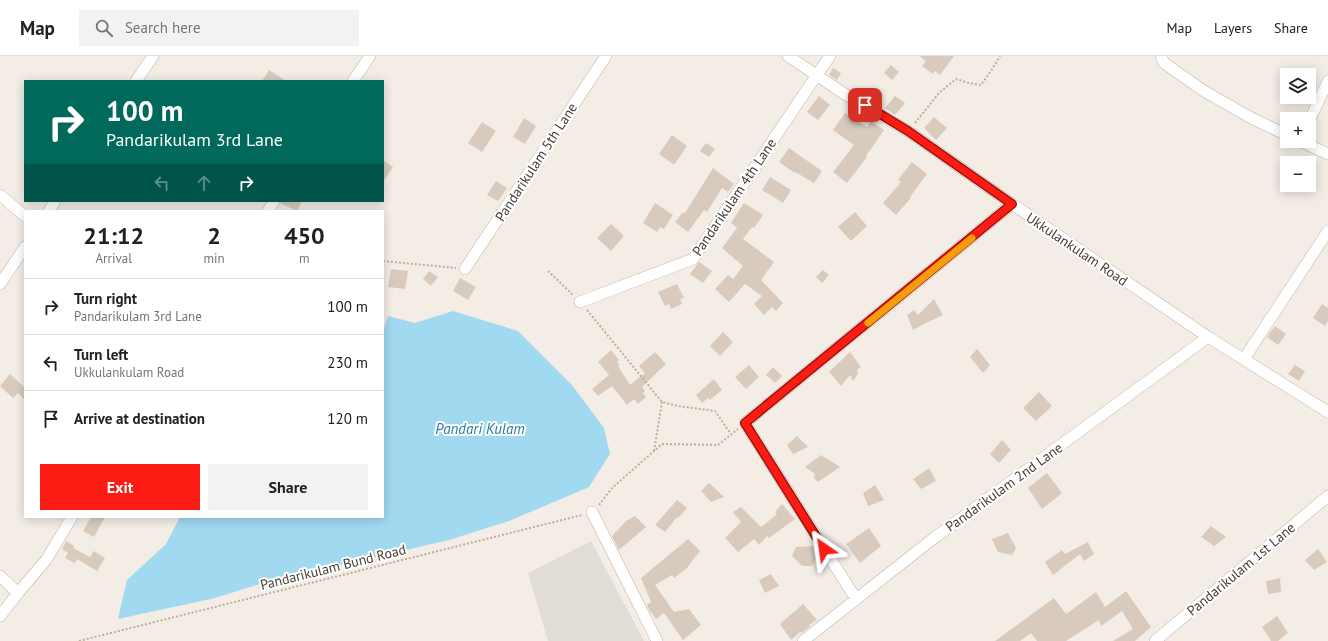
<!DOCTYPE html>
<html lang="en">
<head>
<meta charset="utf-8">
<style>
	:root { --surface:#fff; --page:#f2f2f2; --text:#202124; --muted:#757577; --line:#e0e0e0; --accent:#fc1c13 }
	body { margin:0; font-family:"PT Sans",sans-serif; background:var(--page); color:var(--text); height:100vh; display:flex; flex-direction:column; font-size:15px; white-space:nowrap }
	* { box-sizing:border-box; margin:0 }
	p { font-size:13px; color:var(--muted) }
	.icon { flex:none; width:22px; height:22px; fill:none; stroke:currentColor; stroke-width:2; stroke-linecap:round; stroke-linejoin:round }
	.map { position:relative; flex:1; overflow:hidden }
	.side { position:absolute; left:24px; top:154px; width:360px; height:308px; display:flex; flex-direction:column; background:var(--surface); border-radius:0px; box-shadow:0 2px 10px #0003 }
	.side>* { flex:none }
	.banner { position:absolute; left:24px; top:24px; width:360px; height:122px; border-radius:0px; box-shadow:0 2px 10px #0003; background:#00695c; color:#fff; overflow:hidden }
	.fabs { position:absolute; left:1280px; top:12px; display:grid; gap:8px }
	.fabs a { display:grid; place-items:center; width:36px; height:36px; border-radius:0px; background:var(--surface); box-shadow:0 2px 10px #0003; font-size:20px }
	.pin { position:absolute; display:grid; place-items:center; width:34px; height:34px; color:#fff; margin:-17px; border-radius:8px; box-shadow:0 2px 6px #0006 }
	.me { position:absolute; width:44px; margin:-22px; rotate:328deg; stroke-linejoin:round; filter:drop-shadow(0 0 3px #0008) }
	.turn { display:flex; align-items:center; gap:14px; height:84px; padding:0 16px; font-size:18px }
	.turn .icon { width:52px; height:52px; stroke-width:2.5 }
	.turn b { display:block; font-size:28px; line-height:34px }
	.lanes { display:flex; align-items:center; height:38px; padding:0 16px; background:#0003; justify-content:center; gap:20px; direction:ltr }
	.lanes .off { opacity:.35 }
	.eta { display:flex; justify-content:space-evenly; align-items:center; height:68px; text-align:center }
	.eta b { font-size:24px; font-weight:700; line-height:28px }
	.primary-button { display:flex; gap:8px; margin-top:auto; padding:8px 16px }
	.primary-button a { flex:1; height:46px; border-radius:0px; background:var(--accent); color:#fff; font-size:16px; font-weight:700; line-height:46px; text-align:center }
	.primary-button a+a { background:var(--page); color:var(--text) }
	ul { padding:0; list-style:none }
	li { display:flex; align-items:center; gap:12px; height:56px; padding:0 16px; border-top:1px solid var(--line) }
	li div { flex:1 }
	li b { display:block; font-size:15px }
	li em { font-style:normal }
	header { display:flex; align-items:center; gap:24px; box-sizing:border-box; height:56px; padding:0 20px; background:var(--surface); border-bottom:1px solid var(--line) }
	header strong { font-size:19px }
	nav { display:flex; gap:22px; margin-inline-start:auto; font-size:14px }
	.search { width:280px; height:36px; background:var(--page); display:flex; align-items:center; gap:10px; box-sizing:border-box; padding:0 14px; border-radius:0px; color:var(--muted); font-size:15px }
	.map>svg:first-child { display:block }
</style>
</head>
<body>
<header>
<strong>Map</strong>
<div class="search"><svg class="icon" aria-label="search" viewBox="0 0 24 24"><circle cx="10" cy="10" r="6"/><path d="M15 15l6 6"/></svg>Search here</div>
<nav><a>Map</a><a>Layers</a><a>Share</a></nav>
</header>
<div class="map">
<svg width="1328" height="585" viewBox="0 0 1328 585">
	<rect width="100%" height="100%" fill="#f3ede6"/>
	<path fill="#e2dcd7" d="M591,485L644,585H548L528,517Z"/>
	<path fill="#a1d9f1" d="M453,255L518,275L572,329L604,372L610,398L589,431L509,465L449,484L260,528L215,542L118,563L127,524L166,488L180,461H383V275L388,260L415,267Z"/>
	<path fill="#d8cbbe" d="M919,0H954L940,19L935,15L933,18L922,10L926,5Z
		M891,9L899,16L892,24L884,17Z
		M833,12L841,17L837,24L829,19Z
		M269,14L286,25H262Z
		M819,40L830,49L818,64L807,56Z
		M895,40L905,47L895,59L885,52Z
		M845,57L867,71L871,65L884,74L866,100L867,101L847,127L833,116L854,89L833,74Z
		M934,61L947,72L936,84L924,72Z
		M524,62L536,70L525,88L513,81Z
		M482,66L496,75L482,96L468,87Z
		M672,79L687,90L674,109L659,98Z
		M706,87L715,93L709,101L700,95Z
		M789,92L822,115L814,127L795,116V117L779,106Z
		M383,104L393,111L383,126Z
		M912,106L927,118L910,141L911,142L896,159L883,147L901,126L898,124Z
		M713,112L734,128L728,136L722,132L707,156L704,154L688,176L675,166L683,156L685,157Z
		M770,121L791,134L783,147L762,134Z
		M496,125L507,132L498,145L487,139Z
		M281,145H302L297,155L280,147Z
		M655,147L673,159L664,173L660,171L657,176L643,167Z
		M744,147L763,159L754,172L752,171L743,183L774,206L761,224L783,247L776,255L772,251L764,259L754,248L762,240L745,228L729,246L715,233L728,219L733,223L743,210L722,192L737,172L731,167Z
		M855,156L867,170L851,185L838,171Z
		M611,168L624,180L611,195L597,182Z
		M699,206L712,215L703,227L690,218Z
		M391,213L408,215L405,233L388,231Z
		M823,214L829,219L822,227L816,221Z
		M429,215L438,221L431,230L423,223Z
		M460,222L476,231L468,244L453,235Z
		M677,228L684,242L680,243L682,248L671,253L669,248L665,250L658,236Z
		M934,243L943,259L926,267L913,274L907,259L914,254L918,259Z
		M1322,248L1328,252V265L1325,270L1313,262Z
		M1275,270L1286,278L1278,289L1267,281Z
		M723,276L733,286L720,300L710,290Z
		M977,293L990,309L983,317L970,301Z
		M611,294L619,304L617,306L620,309L618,310L630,329L645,317L639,310L655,296L666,308L642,331L645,335L643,337L646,341L638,348L634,343L627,349L612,330L598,340L592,333L609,319L598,306Z
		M850,296L861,311L857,314L858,318L853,325L850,319L841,330L829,316Z
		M749,309L759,321L746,333L735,321Z
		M1295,309L1305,315L1299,325L1288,318Z
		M773,311L782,320L775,327L766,319Z
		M10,318L25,332V344L18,337L13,342L0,330Z
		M714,323L722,334L710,344L708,342L702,347L696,339Z
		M1039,336L1052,350L1036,365L1023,352Z
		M797,380L808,391L793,398L787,389Z
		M1002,384L1011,394L999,407L990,398Z
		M821,399L840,411L818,426L814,422L815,418L805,411Z
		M929,412L936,425L921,433L913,423Z
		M1047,417L1062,437L1042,453L1028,432Z
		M709,427L724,441L711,446L701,435Z
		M875,429L884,444L868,450L863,437Z
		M677,444L687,452L678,462L677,461L665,476L655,469Z
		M782,448L795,463L769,482L767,480L759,489L754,483L738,496L725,482L741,466L733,456L741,451L761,471L777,458L775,456Z
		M635,460L646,471L619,494L612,480L626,465Z
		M91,461H105L94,481L83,475Z
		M1211,470L1226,481L1214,490L1201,481Z
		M869,472L881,490L860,507L846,488Z
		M1008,477L1016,492L1012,499L998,496L992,483Z
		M688,483L700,495L687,512L674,522L672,519L655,529L674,556L689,553L701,569L683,584L664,557L656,563L648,552L647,549L651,546L641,522Z
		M66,485L74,490L73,492L90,501L94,495L105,502L97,515L77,503L75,507L65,502L68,497L62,493Z
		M1088,486L1094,498L1084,505L1080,498L1053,519L1045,506L1062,494L1065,498Z
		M814,490L819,498L812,510H802L792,500L796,491Z
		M1318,493L1327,506L1314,514L1305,504Z
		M771,518L779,530L765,537L759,524Z
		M1280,522L1281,536L1268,538L1266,525Z
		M1126,535L1151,571L1135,585H1113L1133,573L1122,555L1101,570L1099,564L1066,585H1037L1031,577L1020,585H995L1054,542L1066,558L1096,536L1105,551Z
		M803,548L817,564L809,569L810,571L801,577L800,576L791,584L780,568Z
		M1277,560L1288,577L1278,585H1271L1262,571Z"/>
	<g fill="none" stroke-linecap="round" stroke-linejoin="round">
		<defs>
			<path id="minor" d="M788,0L843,37L908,75L1012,148L1208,281L1328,356
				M1161,0L1164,7L1204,35L1253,63L1287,79
				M136,25L153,0
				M353,25L370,0
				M1309,65L1328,25
				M1300,85L1328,98
				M0,139L25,160
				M49,155L55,145
				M268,155L274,145
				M465,213L606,0
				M0,228L25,191
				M580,246L693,203L816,20L830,0
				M1244,303L1328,175
				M592,456L657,585
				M0,520L18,537
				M856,543L745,367L1012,148
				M0,560L18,537L46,504L72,461
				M803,585L934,482L1208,281
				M1155,585L1328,440"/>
		</defs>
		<use href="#minor" stroke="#beb4a8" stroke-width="12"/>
		<path stroke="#c0ae99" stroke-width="2" stroke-dasharray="2 2" stroke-linecap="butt" d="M915,67L939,37L956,23L969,27L981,29L991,15L1000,0
			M383,205L456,212
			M548,215L573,239
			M587,254L662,346L678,350L715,355L731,378
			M654,395L662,346
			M599,449L612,432L662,388L718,389L738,373
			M79,585L582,459"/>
		<use href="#minor" stroke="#fff" stroke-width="11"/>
	</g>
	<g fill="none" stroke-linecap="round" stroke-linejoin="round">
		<defs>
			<path id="route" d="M824,493L745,367L1012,148L908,75L865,49"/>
		</defs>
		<use href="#route" stroke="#a4120c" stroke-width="10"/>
		<use href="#route" stroke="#fc1c13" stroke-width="7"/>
		<path stroke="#f59e0b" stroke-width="7" d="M868,267L972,182"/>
	</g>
	<g text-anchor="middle" stroke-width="4" stroke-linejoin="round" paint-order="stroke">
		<g font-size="14" fill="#463d35" stroke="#fff">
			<text transform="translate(536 106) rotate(-57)" y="5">Pandarikulam 5th Lane</text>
			<text transform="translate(734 141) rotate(-56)" y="5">Pandarikulam 4th Lane</text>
			<text transform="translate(1077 193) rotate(34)" y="5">Ukkulankulam Road</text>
			<text transform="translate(1004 431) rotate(-36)" y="5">Pandarikulam 2nd Lane</text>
			<text transform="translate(333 511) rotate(-14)" y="5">Pandarikulam Bund Road</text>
			<text transform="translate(1241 513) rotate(-40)" y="5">Pandarikulam 1st Lane</text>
		</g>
		<g font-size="15" font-style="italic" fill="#2a7da3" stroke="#fff">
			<text x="480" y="378">Pandari Kulam</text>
		</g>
	</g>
</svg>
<div class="fabs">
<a><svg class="icon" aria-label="layers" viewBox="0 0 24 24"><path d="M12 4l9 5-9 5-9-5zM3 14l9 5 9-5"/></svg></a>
<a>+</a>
<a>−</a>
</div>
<div class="pin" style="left:865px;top:49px;background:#d93025"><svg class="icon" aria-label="arrive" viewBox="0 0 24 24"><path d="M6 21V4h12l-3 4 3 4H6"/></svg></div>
<svg class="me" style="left:824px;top:493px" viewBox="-20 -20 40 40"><path d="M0-17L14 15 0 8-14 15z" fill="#fc1c13" stroke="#fff" stroke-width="4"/></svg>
<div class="banner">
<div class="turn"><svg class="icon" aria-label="right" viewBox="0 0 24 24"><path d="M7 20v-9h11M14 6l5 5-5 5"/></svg><div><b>100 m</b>Pandarikulam 3rd Lane</div></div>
<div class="lanes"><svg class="icon off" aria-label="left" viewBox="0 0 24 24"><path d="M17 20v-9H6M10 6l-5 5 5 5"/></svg><svg class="icon off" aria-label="ahead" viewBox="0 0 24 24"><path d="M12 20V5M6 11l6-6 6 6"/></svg><svg class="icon" aria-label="right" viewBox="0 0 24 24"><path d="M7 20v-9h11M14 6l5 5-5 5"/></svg></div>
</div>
<section class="side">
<div class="eta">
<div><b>21:12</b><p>Arrival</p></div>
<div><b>2</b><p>min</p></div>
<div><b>450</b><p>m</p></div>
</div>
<ul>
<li><svg class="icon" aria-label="right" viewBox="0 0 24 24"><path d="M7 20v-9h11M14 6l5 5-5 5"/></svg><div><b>Turn right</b><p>Pandarikulam 3rd Lane</p></div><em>100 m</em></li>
<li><svg class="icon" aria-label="left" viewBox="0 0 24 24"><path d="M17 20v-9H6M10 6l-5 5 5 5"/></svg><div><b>Turn left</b><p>Ukkulankulam Road</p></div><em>230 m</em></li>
<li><svg class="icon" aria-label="arrive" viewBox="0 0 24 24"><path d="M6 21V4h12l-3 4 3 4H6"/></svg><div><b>Arrive at destination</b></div><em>120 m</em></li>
</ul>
<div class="primary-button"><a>Exit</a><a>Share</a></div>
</section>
</div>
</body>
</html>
